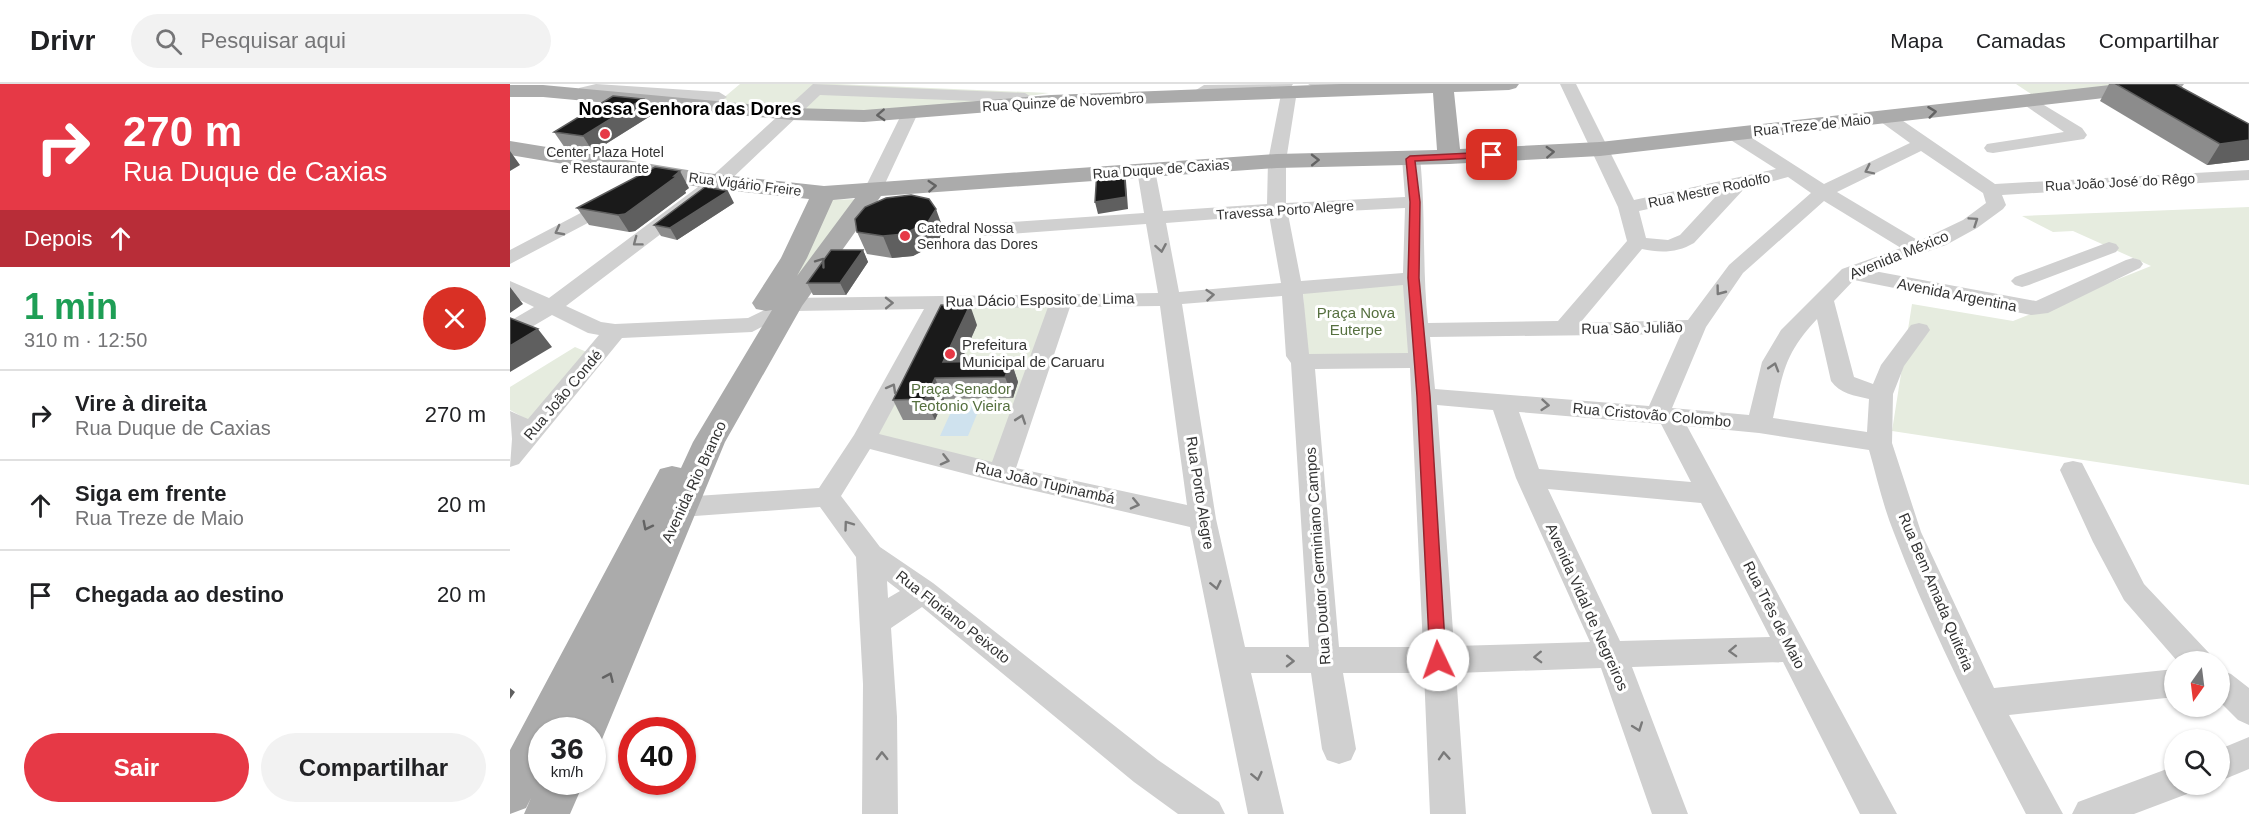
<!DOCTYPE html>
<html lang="pt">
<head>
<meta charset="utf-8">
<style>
	:root { --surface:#fff; --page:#f2f2f2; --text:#202124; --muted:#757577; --line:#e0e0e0; --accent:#e63946 }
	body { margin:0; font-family:Arial,sans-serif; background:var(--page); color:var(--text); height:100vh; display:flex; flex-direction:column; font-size:22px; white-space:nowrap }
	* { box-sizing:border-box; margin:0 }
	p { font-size:20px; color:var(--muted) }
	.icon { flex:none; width:33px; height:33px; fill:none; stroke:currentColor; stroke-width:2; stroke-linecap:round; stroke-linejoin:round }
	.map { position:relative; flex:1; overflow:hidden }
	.details { display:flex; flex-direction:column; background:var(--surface); width:510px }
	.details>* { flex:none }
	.banner { background:#e63946; color:#fff; overflow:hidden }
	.needle { width:39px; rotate:194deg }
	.controls { position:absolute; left:1654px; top:567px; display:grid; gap:12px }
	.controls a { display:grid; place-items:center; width:66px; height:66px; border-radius:50%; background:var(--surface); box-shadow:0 2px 4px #0004; font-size:30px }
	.speed { position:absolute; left:18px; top:633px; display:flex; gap:12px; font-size:30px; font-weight:700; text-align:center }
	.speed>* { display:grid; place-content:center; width:78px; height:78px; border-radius:50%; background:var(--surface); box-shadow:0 2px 4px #0004; line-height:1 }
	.speed small { font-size:15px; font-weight:400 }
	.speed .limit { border:9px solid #d22; background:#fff; color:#111 }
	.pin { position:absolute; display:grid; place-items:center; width:51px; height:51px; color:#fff; margin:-26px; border-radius:12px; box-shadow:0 3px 9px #0006 }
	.me { position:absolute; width:66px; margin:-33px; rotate:357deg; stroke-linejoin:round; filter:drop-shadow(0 0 4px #0008) }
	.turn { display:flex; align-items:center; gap:21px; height:126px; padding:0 24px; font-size:27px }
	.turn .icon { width:78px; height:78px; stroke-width:2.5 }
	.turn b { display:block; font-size:42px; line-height:51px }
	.then { display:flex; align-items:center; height:57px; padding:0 24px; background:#0003; gap:12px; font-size:22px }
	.round { display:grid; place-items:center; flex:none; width:63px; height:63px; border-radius:32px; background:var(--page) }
	.overview { display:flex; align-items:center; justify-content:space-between; height:102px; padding:0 24px }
	h1 { font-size:36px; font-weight:700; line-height:45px; color:#1e9e55 }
	.primary-button { display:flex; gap:12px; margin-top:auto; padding:12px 24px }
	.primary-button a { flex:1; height:69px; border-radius:36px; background:var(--accent); color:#fff; font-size:24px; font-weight:700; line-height:69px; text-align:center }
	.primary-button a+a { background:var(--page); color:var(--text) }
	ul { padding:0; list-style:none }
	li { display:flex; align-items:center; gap:18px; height:90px; padding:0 24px; border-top:2px solid var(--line) }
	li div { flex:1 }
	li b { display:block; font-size:22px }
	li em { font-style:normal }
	header { display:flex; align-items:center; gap:36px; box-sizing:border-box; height:84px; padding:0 30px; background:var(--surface); border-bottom:2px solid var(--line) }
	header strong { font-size:28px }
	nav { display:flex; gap:33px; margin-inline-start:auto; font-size:21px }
	.search { width:420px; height:54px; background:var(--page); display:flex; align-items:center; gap:15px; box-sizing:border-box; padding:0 21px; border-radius:33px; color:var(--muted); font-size:22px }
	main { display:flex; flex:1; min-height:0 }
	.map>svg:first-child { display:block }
</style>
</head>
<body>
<header>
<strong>Drivr</strong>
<div class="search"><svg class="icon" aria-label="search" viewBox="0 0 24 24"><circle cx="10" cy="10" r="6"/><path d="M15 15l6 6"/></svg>Pesquisar aqui</div>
<nav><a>Mapa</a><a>Camadas</a><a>Compartilhar</a></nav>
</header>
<main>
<section class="details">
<div class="banner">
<div class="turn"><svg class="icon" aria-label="right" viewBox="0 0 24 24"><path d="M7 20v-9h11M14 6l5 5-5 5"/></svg><div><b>270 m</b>Rua Duque de Caxias</div></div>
<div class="then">Depois<svg class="icon" aria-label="ahead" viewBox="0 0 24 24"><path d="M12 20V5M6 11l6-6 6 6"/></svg></div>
</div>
<div class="overview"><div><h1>1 min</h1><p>310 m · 12:50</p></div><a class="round" style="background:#d93025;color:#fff"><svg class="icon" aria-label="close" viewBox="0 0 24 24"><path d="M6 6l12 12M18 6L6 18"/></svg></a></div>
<ul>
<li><svg class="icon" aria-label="right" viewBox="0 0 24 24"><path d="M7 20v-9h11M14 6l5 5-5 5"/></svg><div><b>Vire à direita</b><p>Rua Duque de Caxias</p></div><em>270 m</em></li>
<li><svg class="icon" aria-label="ahead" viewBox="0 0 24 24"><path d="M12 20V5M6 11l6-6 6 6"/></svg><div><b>Siga em frente</b><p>Rua Treze de Maio</p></div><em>20 m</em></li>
<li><svg class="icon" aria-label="arrive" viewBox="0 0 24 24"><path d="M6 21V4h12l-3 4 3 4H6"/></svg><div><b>Chegada ao destino</b></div><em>20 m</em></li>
</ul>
<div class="primary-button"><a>Sair</a><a>Compartilhar</a></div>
</section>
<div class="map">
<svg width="1739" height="730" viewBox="0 0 1739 730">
	<rect width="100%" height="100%" fill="#fff"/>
	<path fill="#e6ecdf" d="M230,0H327L539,9L492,16L368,29L205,21Z
		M1506,0H1646L1527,14Z
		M352,115L278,216L287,176L315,116Z
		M1739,123V401L1382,347L1402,220L1503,237L1641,182L1563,147L1543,148L1512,132Z
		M898,197L903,272L796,277L793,206Z
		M541,222L488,385L364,354L432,224Z
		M65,263L79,269L22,338L0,326V303Z"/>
	<path fill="#cfe2ee" d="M472,318L458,352H430L445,319Z"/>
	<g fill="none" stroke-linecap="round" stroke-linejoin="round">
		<path fill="#d0d0d0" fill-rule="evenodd" d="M86,0L209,8L217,13L209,18L86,10L81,14H69L67,11L69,4Z
			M303,0L515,9L523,14L515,19L310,11L214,102L56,222L91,238L105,240L238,234L279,214L648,209L636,140L473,152L466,150L463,146L466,142L473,140L634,129L627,86L630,82H642L645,86L653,127L757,120L758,77L772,5L688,9L686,6L694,1L783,0L781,3L787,7L776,77V119L895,113L892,74L895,70H907L910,74C916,129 912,184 918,239L1048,237L1117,157L1108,123L1050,0H1066L1124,116L1266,85L1216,53L1213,49L1216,45H1228L1314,100L1400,59L1371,38L1369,34L1371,30H1383L1485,100L1739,86V96L1492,111L1496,121L1493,125L1467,144L1436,161L1364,187L1526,217L1616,176L1623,174L1630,176L1633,180L1630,184L1538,229L1521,231L1344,196L1324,217L1344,293L1363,300L1371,281L1401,241L1409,239L1417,241L1420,246L1394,282L1383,310L1382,359L1411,448L1484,604L1665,585V613L1499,631L1553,730H1516C1468,638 1421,546 1384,449C1373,422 1367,394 1359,366L1249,349L1177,342L1387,730H1350L1273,578L1122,583L1178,730H1142L1091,584L946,589L956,730H920L914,589H833L846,665L841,676L829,680L817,676L812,665L801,589H741L774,730H738L680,443L491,399L360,365L331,412L370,463L423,499L648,676L709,718L715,730H668L624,698L412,523L381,544L387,633L388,730H352L353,600L346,473L310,423L171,433L161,430L157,423L161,416L171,413L309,404L344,351L414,225L283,227L242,248L112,254L9,380L0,383L2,355L0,327L18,335L89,251L78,249L42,231L8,251L0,253V237L24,223L0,211V197L39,214L200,94ZM1411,67L1473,109L1476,119L1453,136L1409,157L1327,108ZM1278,93L1301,109L1219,181L1178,236L1070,239L1132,165C1150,169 1167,169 1184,159L1234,105ZM1208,110L1170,151L1158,156L1136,154L1129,127ZM1314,117L1391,164L1332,185L1271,246L1252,278L1239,331L1162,324L1196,243L1233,189ZM895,124L893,189L791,197L778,130ZM759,131L771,199L669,208L656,139ZM893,201L898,269L799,270L793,210ZM772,212L776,272L781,279L799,563H735L706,435L672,220ZM650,222L677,421L506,384L560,223ZM538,223L482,378L369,350L436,225ZM1307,235L1321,297C1329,309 1345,312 1359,315L1357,348L1263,334C1273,289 1274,270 1307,235ZM1171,250L1139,322L925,305L920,253ZM900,284L913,563H829L805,285ZM927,321L983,326L1006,394L1080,558L944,562ZM1009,328L1151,340L1181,398L1029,385ZM1038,405L1191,419L1260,553L1110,557ZM377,497L390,507L378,514Z
			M798,0H871L863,5H806Z
			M1519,12L1572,44L1577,51L1574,55L1483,69L1477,68L1474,64L1477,60L1554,48L1513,20L1511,17L1513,14Z
			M400,24L408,29L372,106L370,110H356L354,106L392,29Z
			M103,112L110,114L112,118L110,122L0,180V166Z
			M1599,158L1606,160L1609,164L1606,168L1519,201L1512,203L1505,201L1501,197L1505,193Z
			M1563,377L1572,379L1634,500L1699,569L1703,578H1668L1614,516L1583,458L1550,386L1554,379Z
			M1710,586L1721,590L1739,604V641L1728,636L1710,618Z
			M1739,653V685L1710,697V665Z
			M1665,682V700H1681L1677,710L1624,730H1562L1568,718Z"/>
		<path fill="#ababab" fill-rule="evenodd" d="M831,0H1009L1006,4L999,6L944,8L950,65L1090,58L1609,0H1674L1671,4L1664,6L1090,72L939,80L767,84L371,112L292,222L215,358L90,660L82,663V646H32V698H74L60,730H14L21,714L16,724L0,730V666L150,385L162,382L171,384L183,358L262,226L256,227L246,225L242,219L271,174L299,115L196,104L0,71V57L196,89L314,102L767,70L927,66L923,9L541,23L354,38L282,36L33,13H0V1H33L282,24L354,26L541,11ZM345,114L287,192L297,174L323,116Z"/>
	</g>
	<path fill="#8c8c8c" d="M1599,0H1665L1739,40V76L1697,81L1590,17Z
		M142,31L83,68L55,64L44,48Z
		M179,104L175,107L176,109L125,147L119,148L79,141L67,124Z
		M224,119L167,156L151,152L144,141Z
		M434,147L426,160L403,172L382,174L357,170L347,148Z
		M353,166L358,178L336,211H303L297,199Z
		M467,241L451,278L501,277L508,298L503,314L434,315L425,336H393L383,316Z"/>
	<path fill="#5f5f5f" d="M133,15L142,31L83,68L73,52Z
		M1739,56V76L1697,81L1710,60Z
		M0,67L10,81L0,87Z
		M614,86L616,97L618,125L588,130L585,118Z
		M170,87L179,104L175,107L176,109L125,147L119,148L108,131Z
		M218,107L224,119L167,156L160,144Z
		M426,125L434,147L426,160L403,172L382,174L373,152Z
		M353,166L358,178L336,211L330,199Z
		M0,203L13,220L0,229Z
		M460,221L467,241L443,294L433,278Z
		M28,245L42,263L0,288V262Z
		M501,277L508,298L503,314L495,293Z
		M425,294L434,315L425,336L415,315Z
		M0,604L5,608L0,615Z"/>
	<path fill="#1a1a1a" stroke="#5f5f5f" stroke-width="1.5" d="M1606,0H1665L1739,40V56L1710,60Z
		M103,12L133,15L73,52L44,48Z
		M145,83L170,87L164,92H167L115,130L108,131L67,124Z
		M614,86L616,113L585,118L587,87Z
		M195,103L218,107L160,144L144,141Z
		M401,111L419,115L426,125L418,138L394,150L373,152L347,148L345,135L355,123L376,114Z
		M321,166H353L330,199H297Z
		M431,221H460L433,278L501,277L495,293L425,294L415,315L383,316Z
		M0,234L28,245L0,262Z"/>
	<defs><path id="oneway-chevron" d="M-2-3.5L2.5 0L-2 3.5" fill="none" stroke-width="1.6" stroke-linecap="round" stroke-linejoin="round" transform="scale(1.5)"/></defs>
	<g stroke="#636363">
		<use href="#oneway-chevron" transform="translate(1422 28) rotate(-7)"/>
		<use href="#oneway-chevron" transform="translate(371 31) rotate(177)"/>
		<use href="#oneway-chevron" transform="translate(1040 68) rotate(-3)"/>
		<use href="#oneway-chevron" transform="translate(805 76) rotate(-1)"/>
		<use href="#oneway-chevron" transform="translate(422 102) rotate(-4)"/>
		<use href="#oneway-chevron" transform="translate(311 178) rotate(-54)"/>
		<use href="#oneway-chevron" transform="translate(137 442) rotate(117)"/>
		<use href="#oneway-chevron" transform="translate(99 593) rotate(-66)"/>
	</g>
	<g stroke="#7a7a7a">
		<use href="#oneway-chevron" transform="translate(1359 86) rotate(154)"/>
		<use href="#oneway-chevron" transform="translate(1464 137) rotate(-34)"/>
		<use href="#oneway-chevron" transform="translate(49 147) rotate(152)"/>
		<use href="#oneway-chevron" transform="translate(127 158) rotate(143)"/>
		<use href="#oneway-chevron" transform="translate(651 164) rotate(80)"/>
		<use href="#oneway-chevron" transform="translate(1210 207) rotate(127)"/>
		<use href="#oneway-chevron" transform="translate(700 211) rotate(-5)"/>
		<use href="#oneway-chevron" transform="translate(379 219) rotate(-1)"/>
		<use href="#oneway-chevron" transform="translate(1264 283) rotate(-73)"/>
		<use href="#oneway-chevron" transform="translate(382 304) rotate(-61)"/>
		<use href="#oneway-chevron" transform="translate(1035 321) rotate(5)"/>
		<use href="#oneway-chevron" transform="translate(511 335) rotate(-71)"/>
		<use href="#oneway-chevron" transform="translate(435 376) rotate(14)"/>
		<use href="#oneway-chevron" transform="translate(625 420) rotate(13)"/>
		<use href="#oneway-chevron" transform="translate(338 441) rotate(-126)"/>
		<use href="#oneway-chevron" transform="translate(706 501) rotate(78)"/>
		<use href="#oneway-chevron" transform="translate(1223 567) rotate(178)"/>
		<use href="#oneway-chevron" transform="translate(1028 573) rotate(178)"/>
		<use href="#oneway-chevron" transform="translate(780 577) rotate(1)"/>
		<use href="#oneway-chevron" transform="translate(1128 643) rotate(70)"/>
		<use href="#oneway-chevron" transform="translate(372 672) rotate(-91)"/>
		<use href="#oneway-chevron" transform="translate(934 672) rotate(-94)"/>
		<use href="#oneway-chevron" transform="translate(747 692) rotate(78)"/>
	</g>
	<path fill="#e63946" stroke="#96252e" stroke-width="1.5" d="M982,68L987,71L985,73L905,77L910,118L909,194L920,312L936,576L934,581L928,583L922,581L920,576L907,312L898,194L900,118L896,75L900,72Z"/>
	<g fill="#e63946" stroke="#fff" stroke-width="2">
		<circle cx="95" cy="50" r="6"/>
		<circle cx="395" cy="152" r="6"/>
		<circle cx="440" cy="270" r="6"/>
	</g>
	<g text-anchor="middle" stroke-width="6" stroke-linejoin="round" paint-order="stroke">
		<g font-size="14" fill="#333" stroke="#fff">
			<text transform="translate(553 18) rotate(-3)" y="5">Rua Quinze de Novembro</text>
			<text transform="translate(1302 41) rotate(-6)" y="5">Rua Treze de Maio</text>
			<text transform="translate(651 85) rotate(-4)" y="5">Rua Duque de Caxias</text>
			<text transform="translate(1610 98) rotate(-3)" y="5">Rua João José do Rêgo</text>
			<text transform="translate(235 100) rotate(7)" y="5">Rua Vigário Freire</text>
			<text transform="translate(1199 106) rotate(-12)" y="5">Rua Mestre Rodolfo</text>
			<text transform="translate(775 126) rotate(-4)" y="5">Travessa Porto Alegre</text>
		</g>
		<g font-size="14" fill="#333" stroke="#fff">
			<text x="95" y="73">Center Plaza Hotel<tspan x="95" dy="16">e Restaurante</tspan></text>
			<text x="407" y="149" text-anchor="start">Catedral Nossa<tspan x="407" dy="16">Senhora das Dores</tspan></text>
		</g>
		<g font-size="15" fill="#333" stroke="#fff">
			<text transform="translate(1389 171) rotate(-22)" y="5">Avenida México</text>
			<text transform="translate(1447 211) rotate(11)" y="5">Avenida Argentina</text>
			<text transform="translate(530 216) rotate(-1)" y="5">Rua Dácio Esposito de Lima</text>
			<text transform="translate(1122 244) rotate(-1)" y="5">Rua São Julião</text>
			<text transform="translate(53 311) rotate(-50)" y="5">Rua João Condé</text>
			<text transform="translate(1142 331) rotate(5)" y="5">Rua Cristovão Colombo</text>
			<text transform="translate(184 398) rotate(-65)" y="5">Avenida Rio Branco</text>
			<text transform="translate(535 399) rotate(13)" y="5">Rua João Tupinambá</text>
			<text transform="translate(690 409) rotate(81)" y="5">Rua Porto Alegre</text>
			<text transform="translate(808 472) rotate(-94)" y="5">Rua Doutor Germiniano Campos</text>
			<text transform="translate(1426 508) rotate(67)" y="5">Rua Bem Amada Quitéria</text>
			<text transform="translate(1077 523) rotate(66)" y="5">Avenida Vidal de Negreiros</text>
			<text transform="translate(1264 531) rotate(63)" y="5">Rua Três de Maio</text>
			<text transform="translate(443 533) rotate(38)" y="5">Rua Floriano Peixoto</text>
		</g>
		<g font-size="15" fill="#56703f" stroke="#fff">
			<text x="846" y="234">Praça Nova<tspan x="846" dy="17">Euterpe</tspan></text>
			<text x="451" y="310">Praça Senador<tspan x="451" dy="17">Teotonio Vieira</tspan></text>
		</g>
		<g font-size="15" fill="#333" stroke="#fff" text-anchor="start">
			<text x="452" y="266">Prefeitura<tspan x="452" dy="17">Municipal de Caruaru</tspan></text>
		</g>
		<g font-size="18" font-weight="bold" fill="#000" stroke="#fff">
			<text x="180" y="31">Nossa Senhora das Dores</text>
		</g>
	</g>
</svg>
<div class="controls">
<a><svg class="needle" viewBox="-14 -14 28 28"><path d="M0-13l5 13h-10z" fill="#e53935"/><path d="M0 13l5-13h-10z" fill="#757577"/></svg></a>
<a><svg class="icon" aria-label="search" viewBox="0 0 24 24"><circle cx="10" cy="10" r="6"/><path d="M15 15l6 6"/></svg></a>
</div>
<div class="speed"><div>36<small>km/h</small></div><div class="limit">40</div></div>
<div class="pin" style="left:982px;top:71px;background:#d93025"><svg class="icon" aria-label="arrive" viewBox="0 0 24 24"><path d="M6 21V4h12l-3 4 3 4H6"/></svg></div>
<svg class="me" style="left:928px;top:576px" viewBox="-20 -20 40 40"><circle r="19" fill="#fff"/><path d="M0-13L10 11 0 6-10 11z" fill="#e63946"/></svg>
</div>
</main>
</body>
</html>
